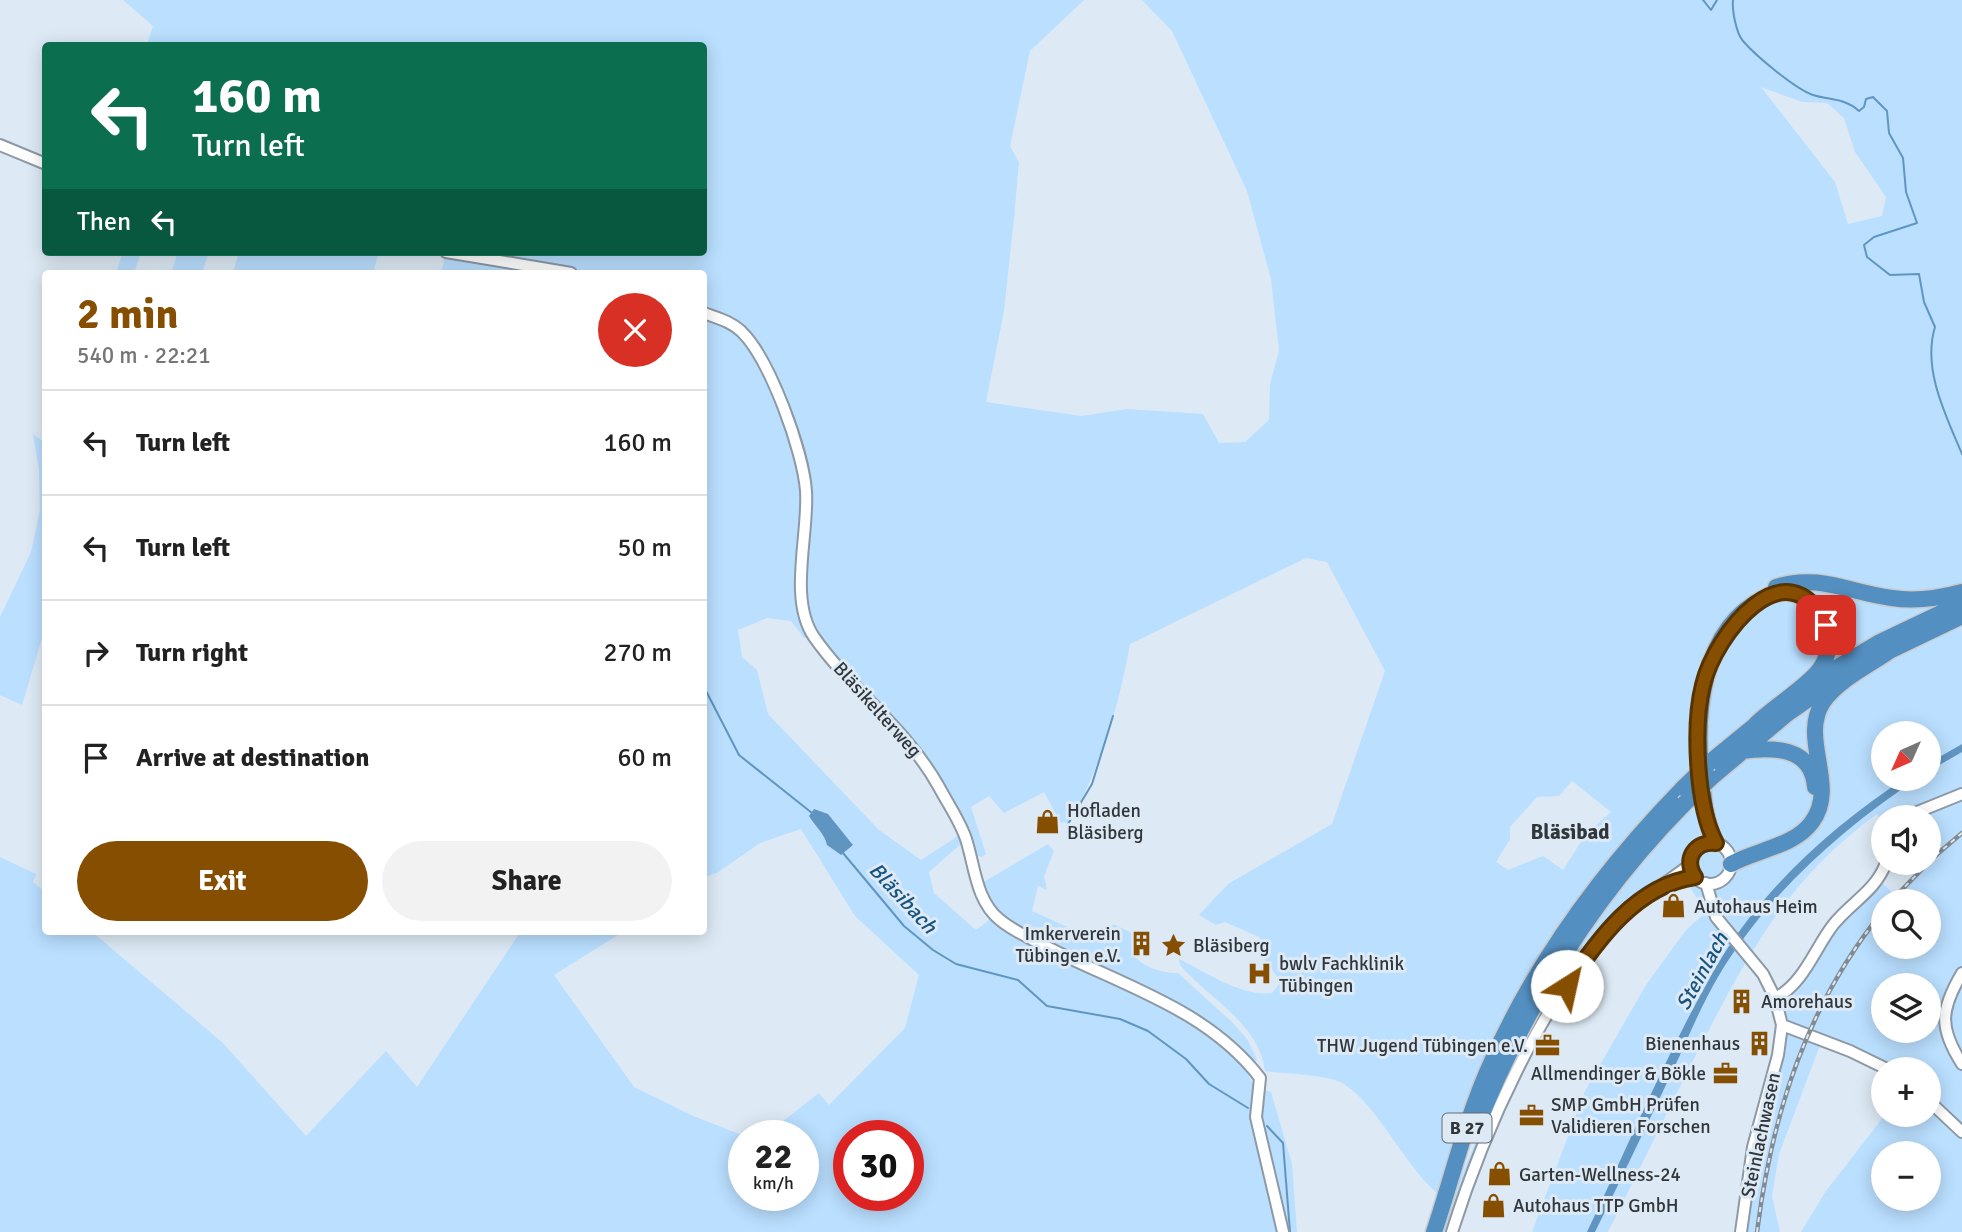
<!DOCTYPE html>
<html lang="en">
<head>
<meta charset="utf-8">
<style>
	:root { --surface:#fff; --page:#f2f2f2; --text:#222; --muted:#767676; --line:#e0e0e0; --accent:#864e00 }
	body { margin:0; font-family:Signika,sans-serif; background:var(--page); color:var(--text); height:100vh; display:flex; flex-direction:column; font-size:26px; white-space:nowrap }
	* { box-sizing:border-box; margin:0 }
	p { font-size:23px; color:var(--muted) }
	.icon { flex:none; width:38px; height:38px; fill:none; stroke:currentColor; stroke-width:2; stroke-linecap:round; stroke-linejoin:round }
	.map { position:relative; flex:1; overflow:hidden }
	.details { position:absolute; left:42px; top:270px; width:665px; height:665px; display:flex; flex-direction:column; background:var(--surface); border-radius:7px; box-shadow:0 4px 18px #0003 }
	.details>* { flex:none }
	.banner { position:absolute; left:42px; top:42px; width:665px; height:214px; border-radius:7px; box-shadow:0 4px 18px #0003; background:#0b6e4f; color:#fff; overflow:hidden }
	.needle { width:46px; rotate:225deg }
	.controls { position:absolute; left:1871px; top:721px; display:grid; gap:14px }
	.controls a { display:grid; place-items:center; width:70px; height:70px; border-radius:50%; background:var(--surface); box-shadow:0 4px 18px #0003; font-size:35px }
	.speed { position:absolute; left:728px; top:1120px; display:flex; gap:14px; font-size:35px; font-weight:700; text-align:center }
	.speed>* { display:grid; place-content:center; width:91px; height:91px; border-radius:50%; background:var(--surface); box-shadow:0 4px 18px #0003; line-height:1 }
	.speed small { font-size:18px; font-weight:400 }
	.speed .limit { border:10px solid #d22; background:#fff; color:#111 }
	.pin { position:absolute; display:grid; place-items:center; width:60px; height:60px; color:#fff; margin:-30px; border-radius:14px; box-shadow:0 4px 10px #0006 }
	.me { position:absolute; width:77px; margin:-38px; rotate:35deg; stroke-linejoin:round; filter:drop-shadow(0 0 5px #0008) }
	.turn { display:flex; align-items:center; gap:24px; height:147px; padding:0 35px; font-size:32px }
	.turn .icon { width:91px; height:91px; stroke-width:2.5 }
	.turn b { display:block; font-size:49px; line-height:60px }
	.then { display:flex; align-items:center; height:66px; padding:0 35px; background:#0003; gap:14px; font-size:26px }
	.round { display:grid; place-items:center; flex:none; width:74px; height:74px; border-radius:37px; background:var(--page) }
	.summary { display:flex; align-items:center; justify-content:space-between; height:119px; padding:0 35px }
	h1 { font-size:42px; font-weight:700; line-height:52px; color:var(--accent) }
	.action { display:flex; gap:14px; margin-top:auto; padding:14px 35px }
	.action a { flex:1; height:80px; border-radius:42px; background:var(--accent); color:#fff; font-size:28px; font-weight:700; line-height:80px; text-align:center }
	.action a+a { background:var(--page); color:var(--text) }
	ul { padding:0; list-style:none }
	li { display:flex; align-items:center; gap:21px; height:105px; padding:0 35px; border-top:2px solid var(--line) }
	li div { flex:1 }
	li b { display:block; font-size:26px }
	li em { font-style:normal }
	.map>svg:first-child { display:block }
</style>
</head>
<body>
<div class="map">
<svg width="1962" height="1232" viewBox="0 0 1962 1232">
	<rect width="100%" height="100%" fill="#ddeaf5"/>
	<path fill="#badfff" fill-rule="evenodd" d="M123,0H1084L1030,51L1010,146L1019,162L1014,218L1004,311L986,402L1081,416L1127,409L1203,414L1219,443L1245,442L1269,420L1270,384L1279,351L1271,279L1247,191L1172,31L1142,0H1962V1232H1801L1826,1191L1885,1115H1928V1069H1887L1822,1040L1779,1154L1772,1196L1780,1232H1741L1781,1038L1775,998L1782,995L1834,923L1879,880L1896,896L1935,856L1929,849L1928,817H1883V820L1877,814C1784,882 1745,959 1694,1059C1665,1117 1637,1174 1608,1232H1532L1585,1091L1646,985L1686,930L1705,913L1685,878C1653,885 1634,907 1612,931C1532,1019 1497,1124 1452,1232H1441C1497,1070 1571,937 1687,811L1694,809L1687,773L1653,808L1570,913L1443,1198C1404,1168 1381,1108 1344,1084C1329,1074 1285,1074 1265,1071C1259,1023 1209,999 1180,965L1179,959C1206,972 1241,997 1272,993L1281,982L1263,957L1267,948L1259,937L1225,922L1216,925L1199,915L1228,884L1332,824L1385,671L1327,562L1306,558L1130,644C1119,707 1100,767 1070,822L1061,823L1044,792L1004,813L989,796L971,807L986,854L982,857L975,855C953,811 934,766 903,728C870,690 826,660 807,612L800,442L759,344L739,321L704,306V273H584L554,264L545,266L551,273H441L446,252H704V46L147,45L153,26ZM1761,87L1802,102L1827,103L1844,118L1855,152L1886,197L1882,216L1848,224L1835,182ZM1883,733H1928V779H1883ZM1572,781L1611,812L1586,834L1563,870L1543,856L1508,870L1496,862L1510,839V827L1537,797L1559,796ZM1883,901H1928V947H1883ZM1883,985H1928V1031H1883ZM1883,1153H1928V1199H1883Z
		M123,252H141L134,273H116Z
		M178,252H209L202,273H171Z
		M239,252H379L373,273H233Z
		M704,317C714,321 729,325 737,333C759,354 797,453 801,484C806,536 785,587 810,637L804,638L791,621L767,618L738,630L742,657L757,670L768,714L879,830L921,860L961,834L963,842L929,872L934,893L976,930L992,918L1011,935L1165,1006L1205,1031L1239,1058L1254,1086L1271,1092L1292,1164L1297,1232H0V857L36,874L33,882L45,892L46,931H91L223,1043L306,1136L386,1051L417,1087L521,931H624L554,975L634,1087L691,1115L744,1136V1195H803V1136H764L819,1093L829,1105L905,1028L919,975L855,916L801,829L760,843L717,873L704,877ZM828,814L853,845L841,855L827,845ZM849,1136H908V1195H849Z
		M33,434L45,443V628L22,705L0,695V617L31,552L40,510L39,469Z
		M1048,844L1054,851L1044,876L1047,890L1038,886L1032,911L1105,944L1113,924L1132,933C1132,937 1131,946 1132,951C1137,966 1164,974 1178,973L1232,1022L1247,1039L1257,1059L1254,1063C1229,1031 1192,1009 1155,992C1105,968 1000,939 982,883Z"/>
	<path fill="#6195c1" d="M1962,744V752L1929,771V763Z
		M1904,779H1917C1840,830 1766,896 1718,977C1701,1006 1688,1038 1674,1068C1648,1123 1622,1177 1595,1232H1587C1628,1146 1665,1057 1712,974C1756,895 1829,828 1904,779Z
		M814,809L828,814L853,845L841,855L827,845C825,834 815,826 809,816Z"/>
	<g fill="none" stroke-linecap="round" stroke-linejoin="round">
		<path stroke="#6195c1" stroke-width="2" d="M1703,0L1711,10L1717,0
			M1733,0C1732,10 1736,33 1743,41C1755,55 1795,89 1813,95C1829,100 1845,98 1859,111L1864,107L1866,99L1873,97L1887,111L1889,133L1903,158L1906,192L1917,223L1874,237L1864,245L1867,257L1890,275L1919,274L1924,302L1935,327C1922,369 1946,416 1962,454
			M704,687L739,755L812,813
			M1068,824L1092,784L1113,716
			M843,853L904,926L933,950L956,964L1018,980L1047,1006L1120,1019L1148,1031L1186,1059L1209,1084L1248,1108
			M1267,1126L1283,1143L1290,1232"/>
		<defs>
			<path id="minor" d="M0,145L46,164
				M446,252L571,273
				M704,313C717,318 730,321 741,331C770,359 803,451 806,491C809,534 788,599 814,637C852,691 907,729 939,787C948,804 960,821 966,839C975,867 976,901 1000,920C1016,933 1034,940 1051,949C1124,986 1208,1010 1260,1078L1256,1117L1283,1232
				M1905,817L1962,794
				M1689 863a21 21 0 1 1 42 0a21 21 0 1 1-42 0Z
				M1706,883L1716,917L1763,974L1775,998L1782,1025L1778,1055L1753,1147L1741,1232
				M1962,973C1940,1010 1939,1028 1962,1064
				M1775,998C1803,985 1815,948 1833,925C1851,902 1875,892 1886,863
				M1782,1025L1850,1051L1887,1069
				M1928,1100L1962,1132
				M1452,1232C1483,1133 1542,999 1614,924C1637,901 1664,884 1690,865"/>
			<path id="highway" d="M1776,587C1818,573 1851,593 1892,598C1915,602 1940,598 1962,592
				M1883,654L1962,616
				M1816,680L1878,643L1962,603
				M1741,751C1772,747 1812,746 1815,787
				M1709,763L1764,718
				M1711,778L1787,714L1833,682
				M1715,843C1706,824 1704,801 1702,781C1695,719 1699,628 1766,597C1808,576 1846,633 1820,669C1807,687 1774,706 1756,724
				M1731,864C1756,850 1795,846 1812,822C1839,786 1799,739 1823,702C1838,680 1870,665 1891,650
				M1479,1121C1527,1003 1594,895 1684,804
				M1434,1232C1453,1175 1467,1115 1492,1061C1537,960 1606,867 1683,788"/>
		</defs>
		<use href="#minor" stroke="#8d99a4" stroke-width="14"/>
		<use href="#highway" stroke="#c9cbcc" stroke-width="19"/>
		<use href="#minor" stroke="#fff" stroke-width="10"/>
		<use href="#highway" stroke="#538fc0" stroke-width="16"/>
		<defs>
			<path id="rail" d="M1928,862L1962,833
				M1891,901L1928,863
				M1757,1232C1772,1113 1807,1005 1883,911"/>
		</defs>
		<use href="#rail" stroke="#828b92" stroke-width="4.5"/>
		<use href="#rail" stroke="#ddeaf5" stroke-width="2" stroke-dasharray="5" stroke-linecap="butt"/>
		<defs>
			<path id="highway-bridge" d="M1683,788L1709,763
				M1684,804L1711,778"/>
		</defs>
		<use href="#highway-bridge" stroke="#c9cbcc" stroke-width="19" stroke-linecap="butt"/>
		<use href="#highway-bridge" stroke="#538fc0" stroke-width="16"/>
	</g>
	<g fill="none" stroke-linecap="round" stroke-linejoin="round">
		<defs>
			<path id="route" d="M1567,986C1597,940 1637,885 1695,877C1683,859 1695,841 1716,843C1696,806 1693,725 1703,685C1715,634 1787,543 1826,625"/>
		</defs>
		<use href="#route" stroke="#573300" stroke-width="18"/>
		<use href="#route" stroke="#864e00" stroke-width="12"/>
	</g>
	<defs>
		<symbol id="shop-bare" viewBox="-9 -9 18 18"><path d="M-5-2.5h2.3a2.7 3.5 0 0 1 5.4 0H5L5.5 6h-11ZM-1.5-2.5h3a1.5 2.3 0 0 0-3 0Z" fill="#864e00" stroke="#ddeaf5" stroke-width="2.5" paint-order="stroke"/></symbol>
		<symbol id="building-bare" viewBox="-9 -9 18 18"><path d="M-4-6H4V6H1V3H-1V6H-4ZM-2.5-4.3h1.7v1.8h-1.7ZM.8-4.3h1.7v1.8H.8ZM-2.5-1h1.7V.8h-1.7ZM.8-1h1.7V.8H.8Z" fill="#864e00" stroke="#ddeaf5" stroke-width="2.5" paint-order="stroke"/></symbol>
		<symbol id="sight-bare" viewBox="-9 -9 18 18"><path d="M0-6L1.8-2.2L6-1.7L2.9 1.2L3.7 5.4L0 3.3L-3.7 5.4L-2.9 1.2L-6-1.7L-1.8-2.2Z" fill="#864e00" stroke="#ddeaf5" stroke-width="2.5" paint-order="stroke"/></symbol>
		<symbol id="hospital-bare" viewBox="-9 -9 18 18"><path d="M-5-5h3v3.5h4V-5h3V5h-3V1.5h-4V5h-3Z" fill="#864e00" stroke="#ddeaf5" stroke-width="2.5" paint-order="stroke"/></symbol>
		<symbol id="office-bare" viewBox="-9 -9 18 18"><path d="M-6-3h4V-5.5h4V-3h4V5H-6ZM-1-4.5V-3h2v-1.5ZM-6 0V1H6V0Z" fill="#864e00" stroke="#ddeaf5" stroke-width="2.5" paint-order="stroke"/></symbol>
	</defs>
	<g fill-rule="evenodd">
		<use href="#shop-bare" x="1030" y="804" width="35" height="35"/>
		<use href="#shop-bare" x="1656" y="888" width="35" height="35"/>
		<use href="#building-bare" x="1124" y="926" width="35" height="35"/>
		<use href="#sight-bare" x="1156" y="928" width="35" height="35"/>
		<use href="#hospital-bare" x="1242" y="956" width="35" height="35"/>
		<use href="#building-bare" x="1724" y="984" width="35" height="35"/>
		<use href="#building-bare" x="1742" y="1026" width="35" height="35"/>
		<use href="#office-bare" x="1530" y="1028" width="35" height="35"/>
		<use href="#office-bare" x="1708" y="1056" width="35" height="35"/>
		<use href="#office-bare" x="1514" y="1098" width="35" height="35"/>
		<use href="#shop-bare" x="1482" y="1156" width="35" height="35"/>
		<use href="#shop-bare" x="1476" y="1188" width="35" height="35"/>
	</g>
	<g text-anchor="middle" stroke-width="6" stroke-linejoin="round" paint-order="stroke">
		<rect fill="#ddeaf5" stroke="#656c72" stroke-width="2" x="1442.5" y="1113.5" width="49" height="29" rx="5"/>
		<g font-size="18" font-weight="bold" fill="#31363a">
			<text x="1467" y="1134">B 27</text>
		</g>
		<g font-size="19" fill="#31363a" stroke="#ddeaf5">
			<text transform="translate(878 709) rotate(48)" y="7">Bläsikelterweg</text>
			<text transform="translate(1760 1135) rotate(-78)" y="7">Steinlachwasen</text>
		</g>
		<g font-size="19" fill="#31363a" stroke="#ddeaf5" text-anchor="start">
			<text x="1067" y="817">Hofladen<tspan x="1067" dy="22">Bläsiberg</tspan></text>
			<text x="1694" y="913">Autohaus Heim</text>
			<text x="1121" y="940" text-anchor="end">Imkerverein<tspan x="1121" dy="22">Tübingen e.V.</tspan></text>
			<text x="1193" y="952">Bläsiberg</text>
			<text x="1279" y="970">bwlv Fachklinik<tspan x="1279" dy="22">Tübingen</tspan></text>
			<text x="1761" y="1008">Amorehaus</text>
			<text x="1740" y="1050" text-anchor="end">Bienenhaus</text>
			<text x="1528" y="1052" text-anchor="end">THW Jugend Tübingen e.V.</text>
			<text x="1706" y="1080" text-anchor="end">Allmendinger &amp; Bökle</text>
			<text x="1551" y="1111">SMP GmbH Prüfen<tspan x="1551" dy="22">Validieren Forschen</tspan></text>
			<text x="1519" y="1181">Garten-Wellness-24</text>
			<text x="1513" y="1212">Autohaus TTP GmbH</text>
		</g>
		<g font-size="21" font-weight="bold" fill="#31363a" stroke="#ddeaf5">
			<text x="1570" y="839">Bläsibad</text>
		</g>
		<g font-size="21" font-style="italic" fill="#17537e" stroke="#ddeaf5">
			<text transform="translate(903 898) rotate(47)" y="7">Bläsibach</text>
			<text transform="translate(1702 971) rotate(-61)" y="7">Steinlach</text>
		</g>
	</g>
</svg>
<div class="controls">
<a><svg class="needle" viewBox="-14 -14 28 28"><path d="M0-13l5 13h-10z" fill="#e53935"/><path d="M0 13l5-13h-10z" fill="#767676"/></svg></a>
<a><svg class="icon" aria-label="sound" viewBox="0 0 24 24"><path d="M4 9h4l5-4v14l-5-4H4zM17 9q2 3 0 6"/></svg></a>
<a><svg class="icon" aria-label="search" viewBox="0 0 24 24"><circle cx="10" cy="10" r="6"/><path d="M15 15l6 6"/></svg></a>
<a><svg class="icon" aria-label="layers" viewBox="0 0 24 24"><path d="M12 4l9 5-9 5-9-5zM3 14l9 5 9-5"/></svg></a>
<a>+</a>
<a>−</a>
</div>
<div class="speed"><div>22<small>km/h</small></div><div class="limit">30</div></div>
<div class="pin" style="left:1826px;top:625px;background:#d93025"><svg class="icon" aria-label="arrive" viewBox="0 0 24 24"><path d="M6 21V4h12l-3 4 3 4H6"/></svg></div>
<svg class="me" style="left:1567px;top:986px" viewBox="-20 -20 40 40"><circle r="19" fill="#fff"/><path d="M0-13L10 11 0 6-10 11z" fill="#864e00"/></svg>
<div class="banner">
<div class="turn"><svg class="icon" aria-label="left" viewBox="0 0 24 24"><path d="M17 20v-9H6M10 6l-5 5 5 5"/></svg><div><b>160 m</b>Turn left</div></div>
<div class="then">Then<svg class="icon" aria-label="left" viewBox="0 0 24 24"><path d="M17 20v-9H6M10 6l-5 5 5 5"/></svg></div>
</div>
<section class="details">
<div class="summary"><div><h1>2 min</h1><p>540 m · 22:21</p></div><a class="round" style="background:#d93025;color:#fff"><svg class="icon" aria-label="close" viewBox="0 0 24 24"><path d="M6 6l12 12M18 6L6 18"/></svg></a></div>
<ul>
<li><svg class="icon" aria-label="left" viewBox="0 0 24 24"><path d="M17 20v-9H6M10 6l-5 5 5 5"/></svg><div><b>Turn left</b></div><em>160 m</em></li>
<li><svg class="icon" aria-label="left" viewBox="0 0 24 24"><path d="M17 20v-9H6M10 6l-5 5 5 5"/></svg><div><b>Turn left</b></div><em>50 m</em></li>
<li><svg class="icon" aria-label="right" viewBox="0 0 24 24"><path d="M7 20v-9h11M14 6l5 5-5 5"/></svg><div><b>Turn right</b></div><em>270 m</em></li>
<li><svg class="icon" aria-label="arrive" viewBox="0 0 24 24"><path d="M6 21V4h12l-3 4 3 4H6"/></svg><div><b>Arrive at destination</b></div><em>60 m</em></li>
</ul>
<div class="action"><a>Exit</a><a>Share</a></div>
</section>
</div>
</body>
</html>
